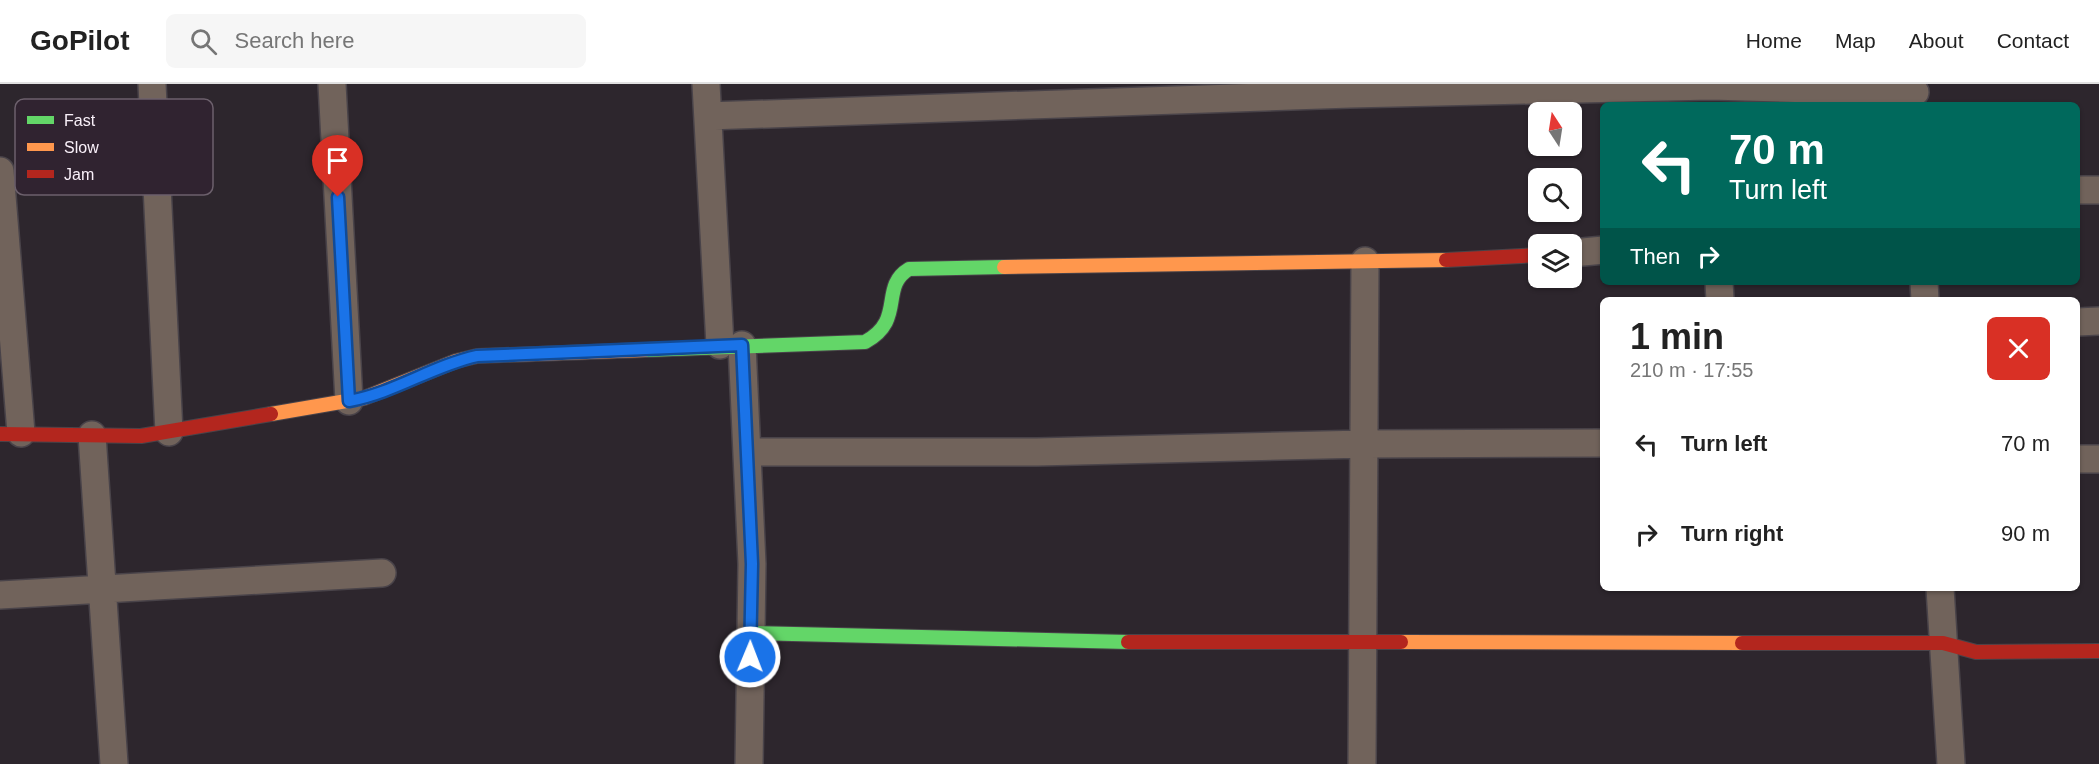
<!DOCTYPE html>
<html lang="en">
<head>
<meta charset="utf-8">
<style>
	:root { --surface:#fff; --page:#f6f6f6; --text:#222; --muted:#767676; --line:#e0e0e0 }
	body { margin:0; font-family:Arial,sans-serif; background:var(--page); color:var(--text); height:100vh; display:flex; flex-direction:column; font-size:22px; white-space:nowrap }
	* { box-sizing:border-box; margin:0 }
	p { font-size:20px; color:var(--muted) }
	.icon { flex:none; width:33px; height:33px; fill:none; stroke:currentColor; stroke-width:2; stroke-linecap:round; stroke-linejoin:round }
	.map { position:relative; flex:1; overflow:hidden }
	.sheet { position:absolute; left:1600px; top:213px; width:480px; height:294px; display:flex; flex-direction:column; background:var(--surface); border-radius:9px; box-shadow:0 2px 4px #0004 }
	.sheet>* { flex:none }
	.guide { position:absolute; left:1600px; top:18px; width:480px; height:183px; border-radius:9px; box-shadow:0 2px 4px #0004; background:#00695c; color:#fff; overflow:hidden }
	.needle { width:39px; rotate:348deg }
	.buttons { position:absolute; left:1528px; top:18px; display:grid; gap:12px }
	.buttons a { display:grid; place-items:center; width:54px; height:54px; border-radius:9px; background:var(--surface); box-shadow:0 2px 4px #0004; font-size:30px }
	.pin { position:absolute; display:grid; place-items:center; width:51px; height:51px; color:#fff; margin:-62px -26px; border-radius:50% 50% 50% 0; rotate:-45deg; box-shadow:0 0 6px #0007 }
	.pin .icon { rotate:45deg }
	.me { position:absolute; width:66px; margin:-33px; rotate:1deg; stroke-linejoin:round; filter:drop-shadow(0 0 4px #0008) }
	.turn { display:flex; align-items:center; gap:21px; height:126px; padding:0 30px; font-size:27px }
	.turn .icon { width:78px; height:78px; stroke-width:2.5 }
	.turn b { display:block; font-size:42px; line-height:51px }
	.then { display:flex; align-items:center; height:57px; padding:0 30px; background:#0003; gap:12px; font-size:22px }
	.round { display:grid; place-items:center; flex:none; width:63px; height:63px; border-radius:9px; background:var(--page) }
	.summary { display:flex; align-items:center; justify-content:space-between; height:102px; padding:0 30px }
	h1 { font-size:36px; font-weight:700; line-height:45px }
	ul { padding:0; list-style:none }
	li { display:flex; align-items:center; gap:18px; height:90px; padding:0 30px }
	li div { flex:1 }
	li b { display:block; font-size:22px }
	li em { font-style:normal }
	header { display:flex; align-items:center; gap:36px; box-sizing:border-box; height:84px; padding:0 30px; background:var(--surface); border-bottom:2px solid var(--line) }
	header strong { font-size:28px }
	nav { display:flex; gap:33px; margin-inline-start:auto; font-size:21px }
	.search { width:420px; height:54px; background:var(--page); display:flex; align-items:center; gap:15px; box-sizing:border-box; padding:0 21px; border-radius:9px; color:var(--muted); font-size:22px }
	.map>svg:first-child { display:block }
</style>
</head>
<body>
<header>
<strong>GoPilot</strong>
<div class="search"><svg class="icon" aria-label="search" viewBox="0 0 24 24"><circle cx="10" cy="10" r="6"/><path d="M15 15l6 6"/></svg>Search here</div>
<nav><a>Home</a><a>Map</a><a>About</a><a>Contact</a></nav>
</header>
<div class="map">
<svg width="2099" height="680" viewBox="0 0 2099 680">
	<rect width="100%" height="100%" fill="#2d262d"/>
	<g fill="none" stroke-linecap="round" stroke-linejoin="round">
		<defs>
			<path id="street" d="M152,0L169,348
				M332,0L349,317
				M706,0L720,261
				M708,32L1350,10L1711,2L1915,8
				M0,87L21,349
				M2078,106H2099
				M1572,169L1604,166
				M1719,198L1720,216
				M1924,198L1925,216
				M2078,238L2099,237
				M742,261L752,480L749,680
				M92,351L114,680
				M747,368H1037L1365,360L1604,359
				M2078,375H2099
				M1940,504L1951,680
				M0,511L382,489
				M1362,680L1365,177"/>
			<path id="fast" d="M645,266L865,258C906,236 879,203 909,185L1004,183
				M751,549L1128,558"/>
			<path id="slow" d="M1004,183L1446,176
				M271,330L364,314L456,277L477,272L645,266
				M1401,558L1742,559"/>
			<path id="jam" d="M1446,176L1539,171
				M0,350L141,352L271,330
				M1128,558H1401
				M1742,559H1943L1976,568L2099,567"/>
		</defs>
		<use href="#street" stroke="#494349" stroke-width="30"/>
		<use href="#fast" stroke="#494349" stroke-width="16"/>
		<use href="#slow" stroke="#494349" stroke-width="16"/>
		<use href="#jam" stroke="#494349" stroke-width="16"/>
		<use href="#street" stroke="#71635b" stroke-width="27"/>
		<use href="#fast" stroke="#63d668" stroke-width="14"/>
		<use href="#slow" stroke="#ff974d" stroke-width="14"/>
		<use href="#jam" stroke="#b3261e" stroke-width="14"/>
	</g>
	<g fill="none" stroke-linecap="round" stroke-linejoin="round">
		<defs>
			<path id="route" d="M338,113L349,317C394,309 432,282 477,272L742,261L752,480L750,573"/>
		</defs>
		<use href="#route" stroke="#114b97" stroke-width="15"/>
		<use href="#route" stroke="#1a73e8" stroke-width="10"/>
	</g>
	<rect x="15" y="15" width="198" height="96" rx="9" fill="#302330" stroke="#6c606c" stroke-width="1.5"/>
	<rect x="27" y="32" width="27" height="8" fill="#63d668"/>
	<rect x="27" y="59" width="27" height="8" fill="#ff974d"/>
	<rect x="27" y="86" width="27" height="8" fill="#b3261e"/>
	<g font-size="16" fill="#f9f0f9">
		<text x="64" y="42">Fast</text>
		<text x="64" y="69">Slow</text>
		<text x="64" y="96">Jam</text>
	</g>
</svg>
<div class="buttons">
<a><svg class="needle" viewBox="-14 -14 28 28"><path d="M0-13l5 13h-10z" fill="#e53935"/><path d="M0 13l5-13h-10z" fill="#767676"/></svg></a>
<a><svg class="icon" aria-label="search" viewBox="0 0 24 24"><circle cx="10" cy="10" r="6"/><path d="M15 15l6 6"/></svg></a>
<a><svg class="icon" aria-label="layers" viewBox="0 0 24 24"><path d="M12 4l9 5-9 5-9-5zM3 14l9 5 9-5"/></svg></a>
</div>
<div class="pin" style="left:338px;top:113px;background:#d93025"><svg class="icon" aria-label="arrive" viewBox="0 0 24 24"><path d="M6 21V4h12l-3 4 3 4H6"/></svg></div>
<svg class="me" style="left:750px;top:573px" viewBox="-20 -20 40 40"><circle r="17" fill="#1a73e8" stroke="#fff" stroke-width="3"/><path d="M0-11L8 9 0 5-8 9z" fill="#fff"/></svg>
<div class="guide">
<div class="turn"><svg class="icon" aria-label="left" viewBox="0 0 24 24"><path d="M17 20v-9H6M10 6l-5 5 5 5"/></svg><div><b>70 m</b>Turn left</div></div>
<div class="then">Then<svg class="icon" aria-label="right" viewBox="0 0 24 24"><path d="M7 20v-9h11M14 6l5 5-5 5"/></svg></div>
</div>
<section class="sheet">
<div class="summary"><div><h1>1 min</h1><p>210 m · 17:55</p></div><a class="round" style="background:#d93025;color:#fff"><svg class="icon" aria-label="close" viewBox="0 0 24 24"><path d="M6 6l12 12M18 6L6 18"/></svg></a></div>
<ul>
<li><svg class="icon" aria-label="left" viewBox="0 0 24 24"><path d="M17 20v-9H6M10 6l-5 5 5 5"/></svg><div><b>Turn left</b></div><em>70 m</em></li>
<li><svg class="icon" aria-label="right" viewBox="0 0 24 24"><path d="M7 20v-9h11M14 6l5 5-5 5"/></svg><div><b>Turn right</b></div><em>90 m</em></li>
</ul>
</section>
</div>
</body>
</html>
